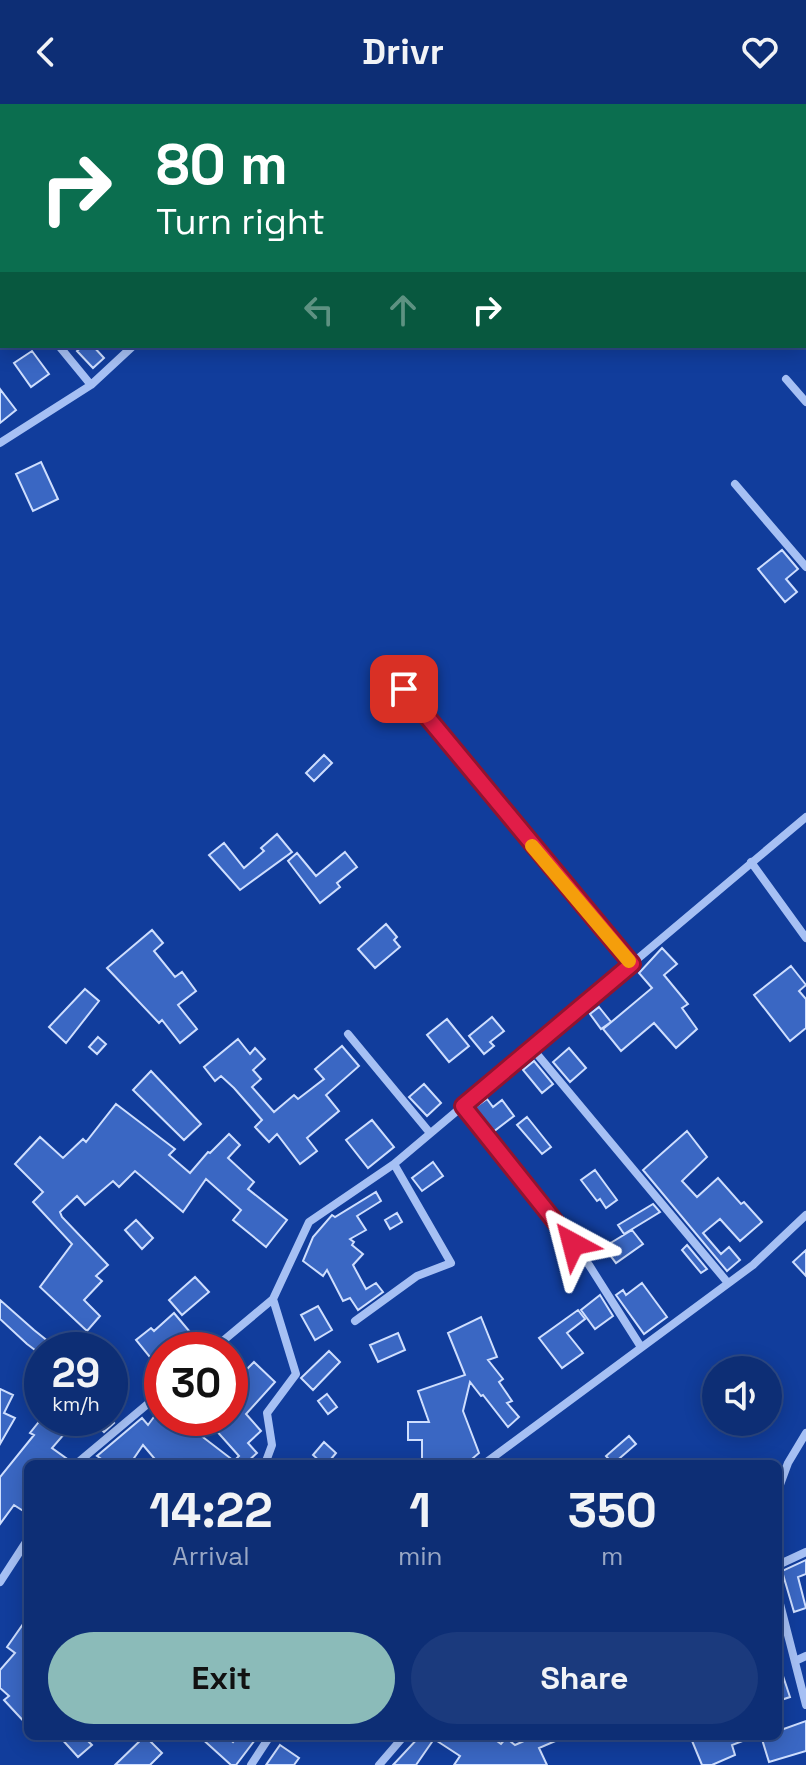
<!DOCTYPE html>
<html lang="en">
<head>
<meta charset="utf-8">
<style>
	:root { --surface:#0d2e75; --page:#1b3a7d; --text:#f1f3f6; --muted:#9aa8c5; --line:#2d4a87; --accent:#8bbbb9 }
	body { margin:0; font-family:"Space Grotesk",sans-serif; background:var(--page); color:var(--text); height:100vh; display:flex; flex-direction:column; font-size:30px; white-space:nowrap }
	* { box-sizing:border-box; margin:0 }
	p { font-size:26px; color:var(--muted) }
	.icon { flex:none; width:44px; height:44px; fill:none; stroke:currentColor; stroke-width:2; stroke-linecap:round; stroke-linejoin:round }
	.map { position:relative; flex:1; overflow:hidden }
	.drawer { position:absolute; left:24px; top:1356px; width:758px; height:280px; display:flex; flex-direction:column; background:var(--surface); border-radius:12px; box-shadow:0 4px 20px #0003,0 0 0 2px var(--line) }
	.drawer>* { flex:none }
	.hud { position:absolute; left:0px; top:0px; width:806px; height:244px; box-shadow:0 4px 20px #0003,0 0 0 2px var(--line); background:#0b6e4f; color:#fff; overflow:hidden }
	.buttons { position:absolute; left:702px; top:1252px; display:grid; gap:16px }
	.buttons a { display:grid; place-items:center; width:80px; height:80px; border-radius:50%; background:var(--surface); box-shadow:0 4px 20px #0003,0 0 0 2px var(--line); font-size:40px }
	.speed { position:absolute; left:24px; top:1228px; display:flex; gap:16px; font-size:40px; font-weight:700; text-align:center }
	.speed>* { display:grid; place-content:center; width:104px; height:104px; border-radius:50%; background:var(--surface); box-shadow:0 4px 20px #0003,0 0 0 2px var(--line); line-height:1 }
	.speed small { font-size:20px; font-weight:400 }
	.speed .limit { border:12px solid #d22; background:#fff; color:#111 }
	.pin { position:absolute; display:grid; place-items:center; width:68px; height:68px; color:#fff; margin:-34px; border-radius:16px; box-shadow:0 4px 12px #0006 }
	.me { position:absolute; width:88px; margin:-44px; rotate:322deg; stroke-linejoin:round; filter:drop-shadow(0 0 6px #0008) }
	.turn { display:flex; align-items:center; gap:28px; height:168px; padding:0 24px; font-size:36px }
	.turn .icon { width:104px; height:104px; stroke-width:2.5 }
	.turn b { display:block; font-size:56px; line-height:68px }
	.lanes { display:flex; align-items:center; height:76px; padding:0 24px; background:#0003; justify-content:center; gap:40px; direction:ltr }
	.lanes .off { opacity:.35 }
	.eta { display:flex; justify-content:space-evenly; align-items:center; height:136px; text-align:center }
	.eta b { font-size:48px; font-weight:600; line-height:56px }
	.cta { display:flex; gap:16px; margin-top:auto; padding:16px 24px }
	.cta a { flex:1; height:92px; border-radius:48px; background:var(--accent); color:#111; font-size:32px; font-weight:600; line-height:92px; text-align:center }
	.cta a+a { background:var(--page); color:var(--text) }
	header { display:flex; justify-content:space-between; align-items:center; height:104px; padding:0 24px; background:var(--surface); font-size:36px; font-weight:600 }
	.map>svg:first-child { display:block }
</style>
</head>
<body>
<header><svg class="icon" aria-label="back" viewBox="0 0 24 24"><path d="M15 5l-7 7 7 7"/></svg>Drivr<svg class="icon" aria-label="heart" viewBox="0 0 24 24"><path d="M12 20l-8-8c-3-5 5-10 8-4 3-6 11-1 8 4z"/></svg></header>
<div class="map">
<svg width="806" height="1661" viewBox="0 0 806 1661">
	<rect width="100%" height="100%" fill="#113d9c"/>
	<path fill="#3a67c3" stroke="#cedefe" stroke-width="2" d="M83,242H93L104,254L93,264L77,247Z
		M32,247L49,270L31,283L14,259Z
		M0,285L16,306L0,319Z
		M41,358L58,395L33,407L16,370Z
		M782,446L798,465L786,475L797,488L785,498L758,465Z
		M324,651L332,659L314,677L306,669Z
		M277,730L292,748L240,786L209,751L224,739L244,764L264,747L261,744Z
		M345,748L357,763L337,779L340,783L320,799L288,757L297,749L316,772Z
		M386,820L397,833L394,836L400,843L375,864L358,845Z
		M152,826L163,839L154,847L175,873L182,868L196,887L178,901L197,925L180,939L162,916L159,919L107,864Z
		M662,844L677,860L664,871L688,900L682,904L697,925L676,944L654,919L621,947L603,925L652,884L639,869Z
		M791,862L806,881L799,887L806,895V924L790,937L754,891Z
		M85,885L99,897L66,939L49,923Z
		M599,903L611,918L601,925L590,910Z
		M492,913L504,927L490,938L494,942L484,950L469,932Z
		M447,915L469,942L449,958L427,931Z
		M98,933L106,940L97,950L89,943Z
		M238,935L250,950L255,944L265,955L253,966L261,975L252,983L274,1008L294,991L298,995L324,975L315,965L342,942L359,962L326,991L339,1007L307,1034L317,1047L300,1060L277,1030L269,1038L255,1023L262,1016L234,984L221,972L215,977L204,963Z
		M569,944L586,964L570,978L553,958Z
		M534,957L553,980L542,989L523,966Z
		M151,967L201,1020L184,1036L133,986Z
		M424,980L441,999L427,1012L409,993Z
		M487,995L493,1003L502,996L514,1012L493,1028L474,1004Z
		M116,1000L175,1045L169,1051L190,1069L208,1048L210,1049L229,1030L240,1041L228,1054L254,1078L248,1085L287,1116L266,1143L233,1116L241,1106L206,1075L183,1108L135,1067L119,1083L113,1077L85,1101L77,1092L60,1108L62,1113L108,1161L96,1172L102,1177L84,1196L100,1212L87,1227L40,1183L72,1140L33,1098L43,1088L15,1060L40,1033L63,1054L83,1035L86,1038Z
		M527,1013L551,1043L542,1050L517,1021Z
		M372,1016L394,1043L368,1064L346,1036Z
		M687,1027L707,1053L682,1077L697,1093L718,1074L741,1100L744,1098L762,1118L740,1137L720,1115L703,1129L721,1150L729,1143L740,1156L727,1167L643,1066Z
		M433,1058L443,1072L422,1087L412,1074Z
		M595,1066L617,1096L606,1104L600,1095L597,1097L581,1076Z
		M376,1088L381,1097L357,1112L366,1126L350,1135L354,1138L352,1141L363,1150L353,1161L366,1185L376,1179L383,1188L358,1206L350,1194L343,1197L327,1166L323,1172L303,1157L313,1133L332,1111L335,1113Z
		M653,1100L660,1108L624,1130L618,1121Z
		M397,1109L402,1118L390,1125L385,1116Z
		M136,1116L153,1134L142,1145L125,1126Z
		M632,1126L643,1140L616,1159L604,1143Z
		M687,1141L707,1165L701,1169L682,1146Z
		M806,1146V1172L793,1158Z
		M195,1173L209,1188L182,1211L169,1196Z
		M642,1179L667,1213L644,1230L616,1191L623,1186L626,1191Z
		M600,1191L613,1212L595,1225L581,1206Z
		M0,1196L34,1226L59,1246H35L27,1240L0,1215Z
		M318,1202L332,1226L315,1236L301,1211Z
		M578,1206L585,1215L567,1229L583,1249L562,1264L539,1234Z
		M174,1209L205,1246H162V1268L136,1236L151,1224L154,1227Z
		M481,1213L497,1253L488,1256L503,1275L499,1278L512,1297L507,1299L519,1313L508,1323L483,1291L481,1292L470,1278L463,1307L479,1349L466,1360H422V1336H408V1318H429L418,1287L465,1271L448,1229Z
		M398,1229L405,1246L378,1258L370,1241Z
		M329,1247L340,1258L313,1286L301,1274Z
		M254,1258L275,1278L246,1310L261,1327L248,1339L257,1349L245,1360H159L143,1341L130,1360H109L97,1352L142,1314L148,1321L162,1302V1314H178L234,1357L239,1352L205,1314H230V1282Z
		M0,1285L13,1291L4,1309L15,1314L0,1340Z
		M327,1290L337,1303L328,1310L318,1297Z
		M42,1314H78L52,1344L70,1357L69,1360H28V1410L14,1401L0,1420V1373L34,1331L30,1329Z
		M90,1314H109L114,1319L104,1328Z
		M629,1332L636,1340L613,1360L606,1352Z
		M324,1338L336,1349L327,1360H323L313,1351Z
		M806,1456V1470L798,1473L806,1504L794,1508L782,1467Z
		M28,1513V1622L4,1596L9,1592L0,1584V1566L15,1549L7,1543Z
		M778,1563H780L790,1593L778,1597Z
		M806,1617V1647L769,1658L761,1632H778V1627Z
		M59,1632H96L89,1638L92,1641L78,1653Z
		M145,1632L162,1649L150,1661H115Z
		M199,1632H226L233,1638L238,1632H258L236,1661H231Z
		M420,1632H490L501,1640L506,1634L515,1641L535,1632H567L539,1644L547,1661H454L460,1652L434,1635L416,1661H393Z
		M690,1632H753V1633L732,1641L735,1651L712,1661H702Z
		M280,1641L299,1654L294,1661H266Z"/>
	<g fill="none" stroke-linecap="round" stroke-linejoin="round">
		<path stroke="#a6c0f4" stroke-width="8" d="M64,0L65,2
			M192,0L193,2
			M305,0L306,2
			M396,0L397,2
			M143,2L146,0
			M0,73L2,72
			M0,171L2,173
			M59,242L91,281
			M786,275L806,298
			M0,339L91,281L133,242
			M735,380L806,463
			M404,585L632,860
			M751,758L806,834
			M348,930L430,1029
			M532,944L728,1179
			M463,1002L589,1161L641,1243
			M355,1217L417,1172L451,1159L394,1060
			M212,1246L273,1195
			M76,1360L162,1288
			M265,1360L272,1341L267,1309L296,1270L273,1195L309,1118L394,1060L806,713
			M484,1360L753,1161L806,1111
			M778,1386L788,1359L806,1329
			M778,1461L806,1448
			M0,1478L28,1435
			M778,1492L806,1601
			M795,1557L806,1552
			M251,1661L270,1632
			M379,1661L404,1632"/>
	</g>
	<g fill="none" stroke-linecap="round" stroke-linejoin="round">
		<defs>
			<path id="route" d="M404,585L632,860L463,1002L573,1140"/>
		</defs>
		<use href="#route" stroke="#92132f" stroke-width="20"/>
		<use href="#route" stroke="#e11d48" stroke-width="14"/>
		<path stroke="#f59e0b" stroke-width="14" d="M532,742L629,857"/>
	</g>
</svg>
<div class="buttons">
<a><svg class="icon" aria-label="sound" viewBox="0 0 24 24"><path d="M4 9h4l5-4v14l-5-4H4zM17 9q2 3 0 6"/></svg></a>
</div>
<div class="speed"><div>29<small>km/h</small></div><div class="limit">30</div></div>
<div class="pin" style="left:404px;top:585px;background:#d93025"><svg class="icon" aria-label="arrive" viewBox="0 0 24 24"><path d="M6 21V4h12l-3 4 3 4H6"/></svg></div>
<svg class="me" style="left:573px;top:1140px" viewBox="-20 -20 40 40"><path d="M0-17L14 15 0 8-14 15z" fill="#e11d48" stroke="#fff" stroke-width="4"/></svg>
<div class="hud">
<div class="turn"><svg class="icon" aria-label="right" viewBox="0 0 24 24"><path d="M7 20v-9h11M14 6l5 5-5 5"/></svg><div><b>80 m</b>Turn right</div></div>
<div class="lanes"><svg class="icon off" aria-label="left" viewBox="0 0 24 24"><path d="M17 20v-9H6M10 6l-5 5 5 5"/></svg><svg class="icon off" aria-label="ahead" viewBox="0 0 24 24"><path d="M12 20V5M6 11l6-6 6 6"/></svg><svg class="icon" aria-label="right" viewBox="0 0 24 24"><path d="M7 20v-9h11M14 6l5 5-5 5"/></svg></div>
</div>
<section class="drawer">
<div class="eta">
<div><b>14:22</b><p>Arrival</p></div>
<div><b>1</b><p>min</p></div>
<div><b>350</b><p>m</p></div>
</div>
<div class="cta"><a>Exit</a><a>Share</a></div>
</section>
</div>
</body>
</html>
